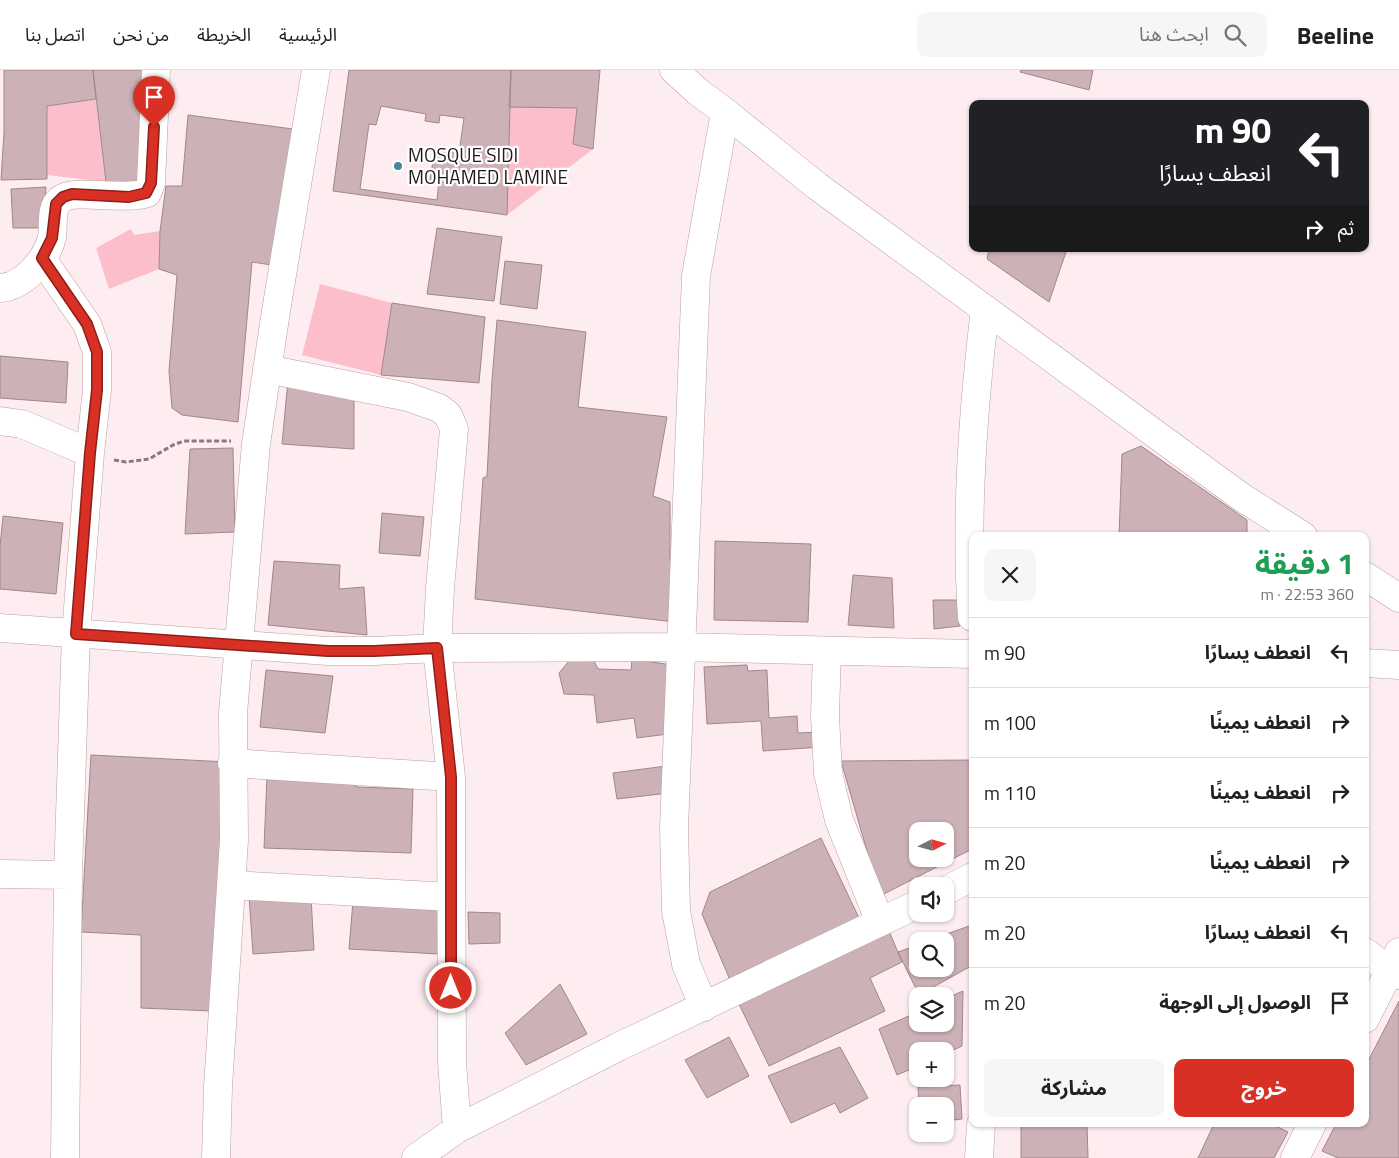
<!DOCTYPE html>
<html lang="ar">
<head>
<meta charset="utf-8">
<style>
	:root { --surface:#fff; --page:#f6f6f6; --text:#202124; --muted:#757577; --line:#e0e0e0; --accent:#d93025 }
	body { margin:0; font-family:"Titillium Web","Noto Sans Arabic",sans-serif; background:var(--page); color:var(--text); direction:rtl; height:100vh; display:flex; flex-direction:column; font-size:19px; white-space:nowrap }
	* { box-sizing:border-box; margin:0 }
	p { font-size:16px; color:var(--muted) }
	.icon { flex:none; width:28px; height:28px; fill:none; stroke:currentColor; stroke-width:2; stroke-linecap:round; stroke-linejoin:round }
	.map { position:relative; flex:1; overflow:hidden; direction:ltr }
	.sheet { position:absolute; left:969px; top:462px; width:400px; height:595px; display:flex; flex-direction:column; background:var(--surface); border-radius:10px; box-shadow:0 1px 4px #0004; direction:rtl }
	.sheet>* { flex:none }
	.banner { position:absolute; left:969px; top:30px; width:400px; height:152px; border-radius:10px; box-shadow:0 1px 4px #0004; direction:rtl; background:#202124; color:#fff; overflow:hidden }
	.needle { width:32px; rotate:84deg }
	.buttons { position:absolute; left:909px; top:752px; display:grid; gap:10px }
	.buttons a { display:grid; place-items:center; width:45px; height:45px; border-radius:10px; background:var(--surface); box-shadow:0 1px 4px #0004; font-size:25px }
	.pin { position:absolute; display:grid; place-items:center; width:42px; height:42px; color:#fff; margin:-51px -21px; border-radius:50% 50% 50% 0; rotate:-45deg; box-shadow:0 0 5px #0007 }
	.pin .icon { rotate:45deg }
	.me { position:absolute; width:55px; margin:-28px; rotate:0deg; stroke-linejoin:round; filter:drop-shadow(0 0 4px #0008) }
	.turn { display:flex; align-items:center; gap:18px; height:105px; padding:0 15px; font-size:22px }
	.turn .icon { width:65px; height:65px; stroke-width:2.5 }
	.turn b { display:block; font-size:35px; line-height:42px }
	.then { display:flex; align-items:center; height:48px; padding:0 15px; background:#0003; gap:10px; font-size:19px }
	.round { display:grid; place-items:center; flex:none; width:52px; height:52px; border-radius:10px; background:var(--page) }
	.head { display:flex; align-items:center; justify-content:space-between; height:85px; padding:0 15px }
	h1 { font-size:30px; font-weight:700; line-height:38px; color:#1e9e55 }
	.action { display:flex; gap:10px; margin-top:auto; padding:10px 15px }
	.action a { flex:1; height:58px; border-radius:10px; background:var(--accent); color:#fff; font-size:20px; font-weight:700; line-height:58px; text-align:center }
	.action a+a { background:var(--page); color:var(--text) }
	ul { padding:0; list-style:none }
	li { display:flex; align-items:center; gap:15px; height:70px; padding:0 15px; border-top:1px solid var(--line) }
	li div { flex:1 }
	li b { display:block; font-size:19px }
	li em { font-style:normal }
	header { display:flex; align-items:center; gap:30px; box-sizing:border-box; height:70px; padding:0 25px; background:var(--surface); border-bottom:1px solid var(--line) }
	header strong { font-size:24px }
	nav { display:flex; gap:28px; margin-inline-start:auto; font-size:18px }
	.search { width:350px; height:45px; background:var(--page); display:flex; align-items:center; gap:12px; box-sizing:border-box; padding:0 18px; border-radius:10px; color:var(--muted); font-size:19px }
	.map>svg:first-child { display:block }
</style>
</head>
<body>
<header>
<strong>Beeline</strong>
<div class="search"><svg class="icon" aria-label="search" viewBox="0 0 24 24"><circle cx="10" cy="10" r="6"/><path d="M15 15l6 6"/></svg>ابحث هنا</div>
<nav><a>الرئيسية</a><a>الخريطة</a><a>من نحن</a><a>اتصل بنا</a></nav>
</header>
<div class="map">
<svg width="1399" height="1088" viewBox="0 0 1399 1088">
	<rect width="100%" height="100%" fill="#feedf0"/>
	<path fill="#fcbeca" d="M96,29L106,112L47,105V36Z
		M509,37L577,38L573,74L593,79L507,145Z
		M131,159L134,165L160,161L159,199L109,219L96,178Z
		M320,214L392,233L381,305L302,285Z"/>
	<path fill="#ccb1b6" stroke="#a0878b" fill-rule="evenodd" d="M4,0H93L96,29L47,36V109L1,110L4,62Z
		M93,0H147L142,115L106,112Z
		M349,0H511L507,145L333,121Z
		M511,0H600L593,79L573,74L577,38L509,37Z
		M1021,0H1093L1089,20L1020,2Z
		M381,36L426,44L425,51L439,53L440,45L464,48L459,83L435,78L430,110L439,111L437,130L360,119L369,54L376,55Z
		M188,45L293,59L278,196L252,192L238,352L182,345L172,338L169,301L177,205L159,199L160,161L166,116H182Z
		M46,117L43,158H13L11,119Z
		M437,158L502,167L494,231L427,224Z
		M989,179H1067L1049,232L987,189Z
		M505,191L542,195L537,239L500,234Z
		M392,233L485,247L479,313L381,305Z
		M497,250L586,262L578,337L667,347L653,426L670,432V490L681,492L675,552L475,529L483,408L487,406L492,310Z
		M0,286L68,292L66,333L0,328Z
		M288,310L354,320V379L282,374Z
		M1141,376L1247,450V466H1119L1122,384Z
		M233,378L235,462L185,464L190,379Z
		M382,443L424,447L420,486L379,483Z
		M3,446L63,453L56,524L0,519V476Z
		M715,471L811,474L808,552L714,550Z
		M274,491L340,495L339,519L364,517L367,565L268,555Z
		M853,505L892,508L894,558L848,555Z
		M933,530H958L960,556L934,559Z
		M584,587L594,591L598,599L631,600L632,589L672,595L668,664L637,668L634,648L597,653L594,625L564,624L559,603L569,591Z
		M747,595L748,601L767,600L769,648L797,646L798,663L820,662L821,677L763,681L761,651L707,654L704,597Z
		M266,600L333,606L325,663L260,657Z
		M91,685L228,692L212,941L141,938V865L81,862Z
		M971,690L972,700V779L880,826L841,691ZM918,761H945V789H918Z
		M666,696L669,723L617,729L613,703Z
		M267,706L356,709V717L413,719L411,783L264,778Z
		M821,768L859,848L730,910L702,844L710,822Z
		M249,826L311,827L314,880L253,884Z
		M353,831L441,836L438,884L349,879Z
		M468,842L500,843V873L469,874Z
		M972,855L971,896L919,925L898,882L918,875V899H945V871H927Z
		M887,856L902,892L870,908L885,941L769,996L737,930Z
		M560,914L587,964L526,995L505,963Z
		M963,921L962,976L945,984V981H918V996L897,1005L879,959L918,942V954H945V929Z
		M1399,931V1088H1338L1322,1081L1336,1054H1365V997Z
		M729,967L749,1006L707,1028L685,990Z
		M840,977L868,1028L840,1043L835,1033L791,1053L768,1006Z
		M960,1015L962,1049L945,1051V1036H919L918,1017Z
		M1021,1054H1087L1088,1088H1021Z
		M1214,1054H1272L1288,1062L1274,1088H1198Z"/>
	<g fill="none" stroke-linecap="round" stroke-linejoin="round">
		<defs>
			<path id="minor" d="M674,0L697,21L725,42L817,116L1240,426L1303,466
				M42,189L87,254L97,282V320L90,383L76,564L68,805L65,1088
				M0,218C24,217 47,189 52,167C54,155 50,138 60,130C72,118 125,131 147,123L151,113L156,0
				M267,299L408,327L439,338L448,345L454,359L440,518L437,578L451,707L452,992L457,1059
				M0,351L22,354L90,383
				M1365,506L1399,528
				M972,547C965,445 973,341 985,239
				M0,558L328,581H374L437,578L681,577L972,584
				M827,581L825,646L828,703L839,750L880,852
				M1365,593L1399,595
				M232,693L451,707
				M0,804L68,805
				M231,815L451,827
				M945,821L972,807
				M1365,882L1390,901L1399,905
				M704,937L686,894L676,841L674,758L696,206L725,42
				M1365,949L1399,882
				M216,1088L218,1017L234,770L233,643L256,374L276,241L316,0
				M416,1088L457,1059L618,977L918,834
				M979,1088L981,1054
				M1295,1088L1312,1054"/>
		</defs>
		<use href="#minor" stroke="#b9a0a4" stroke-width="29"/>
		<path stroke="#867a7c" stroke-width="3" stroke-dasharray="5 2.5" stroke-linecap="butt" d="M114,390L126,392L149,389L173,375L184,371H231"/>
		<use href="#minor" stroke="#fff" stroke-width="28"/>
	</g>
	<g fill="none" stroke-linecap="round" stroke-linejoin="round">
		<defs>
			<path id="route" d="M154,57L151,113L146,123L129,127L72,124L63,127L56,134L52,168L42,188L87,254L97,282V320L90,383L76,564L328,581H374L437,578L451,707V918"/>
		</defs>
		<use href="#route" stroke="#8d1f18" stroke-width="12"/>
		<use href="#route" stroke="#d93025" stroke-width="9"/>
	</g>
	<circle fill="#458799" stroke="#fff" stroke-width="2" cx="398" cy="96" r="5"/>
	<g text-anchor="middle" stroke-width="4.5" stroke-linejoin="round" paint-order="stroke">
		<g font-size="19" fill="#21181a" stroke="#fff" text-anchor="start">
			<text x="408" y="92">MOSQUE SIDI<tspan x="408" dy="22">MOHAMED LAMINE</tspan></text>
		</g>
	</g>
</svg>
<div class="buttons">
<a><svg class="needle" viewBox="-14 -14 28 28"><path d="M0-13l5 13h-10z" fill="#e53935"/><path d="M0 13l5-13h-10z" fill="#757577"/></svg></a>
<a><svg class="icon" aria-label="sound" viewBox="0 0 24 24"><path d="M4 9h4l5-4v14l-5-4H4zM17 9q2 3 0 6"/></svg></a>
<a><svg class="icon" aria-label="search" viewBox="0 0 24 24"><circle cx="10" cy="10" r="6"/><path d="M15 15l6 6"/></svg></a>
<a><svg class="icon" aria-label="layers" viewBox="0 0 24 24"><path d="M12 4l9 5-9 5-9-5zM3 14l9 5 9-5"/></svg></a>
<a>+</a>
<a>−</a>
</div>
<div class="pin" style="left:154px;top:57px;background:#d93025"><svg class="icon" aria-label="arrive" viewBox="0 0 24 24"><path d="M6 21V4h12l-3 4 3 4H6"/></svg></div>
<svg class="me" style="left:451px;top:918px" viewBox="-20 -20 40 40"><circle r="17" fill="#d93025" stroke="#fff" stroke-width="3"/><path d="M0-11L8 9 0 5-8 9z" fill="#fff"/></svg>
<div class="banner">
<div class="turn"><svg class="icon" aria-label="left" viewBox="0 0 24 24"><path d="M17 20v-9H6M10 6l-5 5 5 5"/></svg><div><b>90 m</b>انعطف يسارًا</div></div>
<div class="then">ثم<svg class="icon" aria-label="right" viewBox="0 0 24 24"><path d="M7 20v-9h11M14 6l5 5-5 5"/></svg></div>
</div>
<section class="sheet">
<div class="head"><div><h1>1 دقيقة</h1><p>360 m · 22:53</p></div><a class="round"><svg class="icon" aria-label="close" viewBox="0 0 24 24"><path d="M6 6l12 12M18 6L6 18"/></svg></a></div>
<ul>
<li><svg class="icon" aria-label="left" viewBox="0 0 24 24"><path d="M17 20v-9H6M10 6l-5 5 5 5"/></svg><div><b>انعطف يسارًا</b></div><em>90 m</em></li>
<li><svg class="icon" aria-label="right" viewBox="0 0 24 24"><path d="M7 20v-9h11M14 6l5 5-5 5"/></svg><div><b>انعطف يمينًا</b></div><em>100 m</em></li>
<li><svg class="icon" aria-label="right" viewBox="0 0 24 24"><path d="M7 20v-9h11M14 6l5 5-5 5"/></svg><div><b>انعطف يمينًا</b></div><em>110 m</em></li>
<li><svg class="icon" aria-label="right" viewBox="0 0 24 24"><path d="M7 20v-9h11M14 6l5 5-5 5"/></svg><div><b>انعطف يمينًا</b></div><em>20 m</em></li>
<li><svg class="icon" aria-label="left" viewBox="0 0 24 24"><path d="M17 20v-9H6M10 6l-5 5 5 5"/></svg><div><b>انعطف يسارًا</b></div><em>20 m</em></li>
<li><svg class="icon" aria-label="arrive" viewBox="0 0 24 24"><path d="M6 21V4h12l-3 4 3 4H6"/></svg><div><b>الوصول إلى الوجهة</b></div><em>20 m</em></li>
</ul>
<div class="action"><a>خروج</a><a>مشاركة</a></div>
</section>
</div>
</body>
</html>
